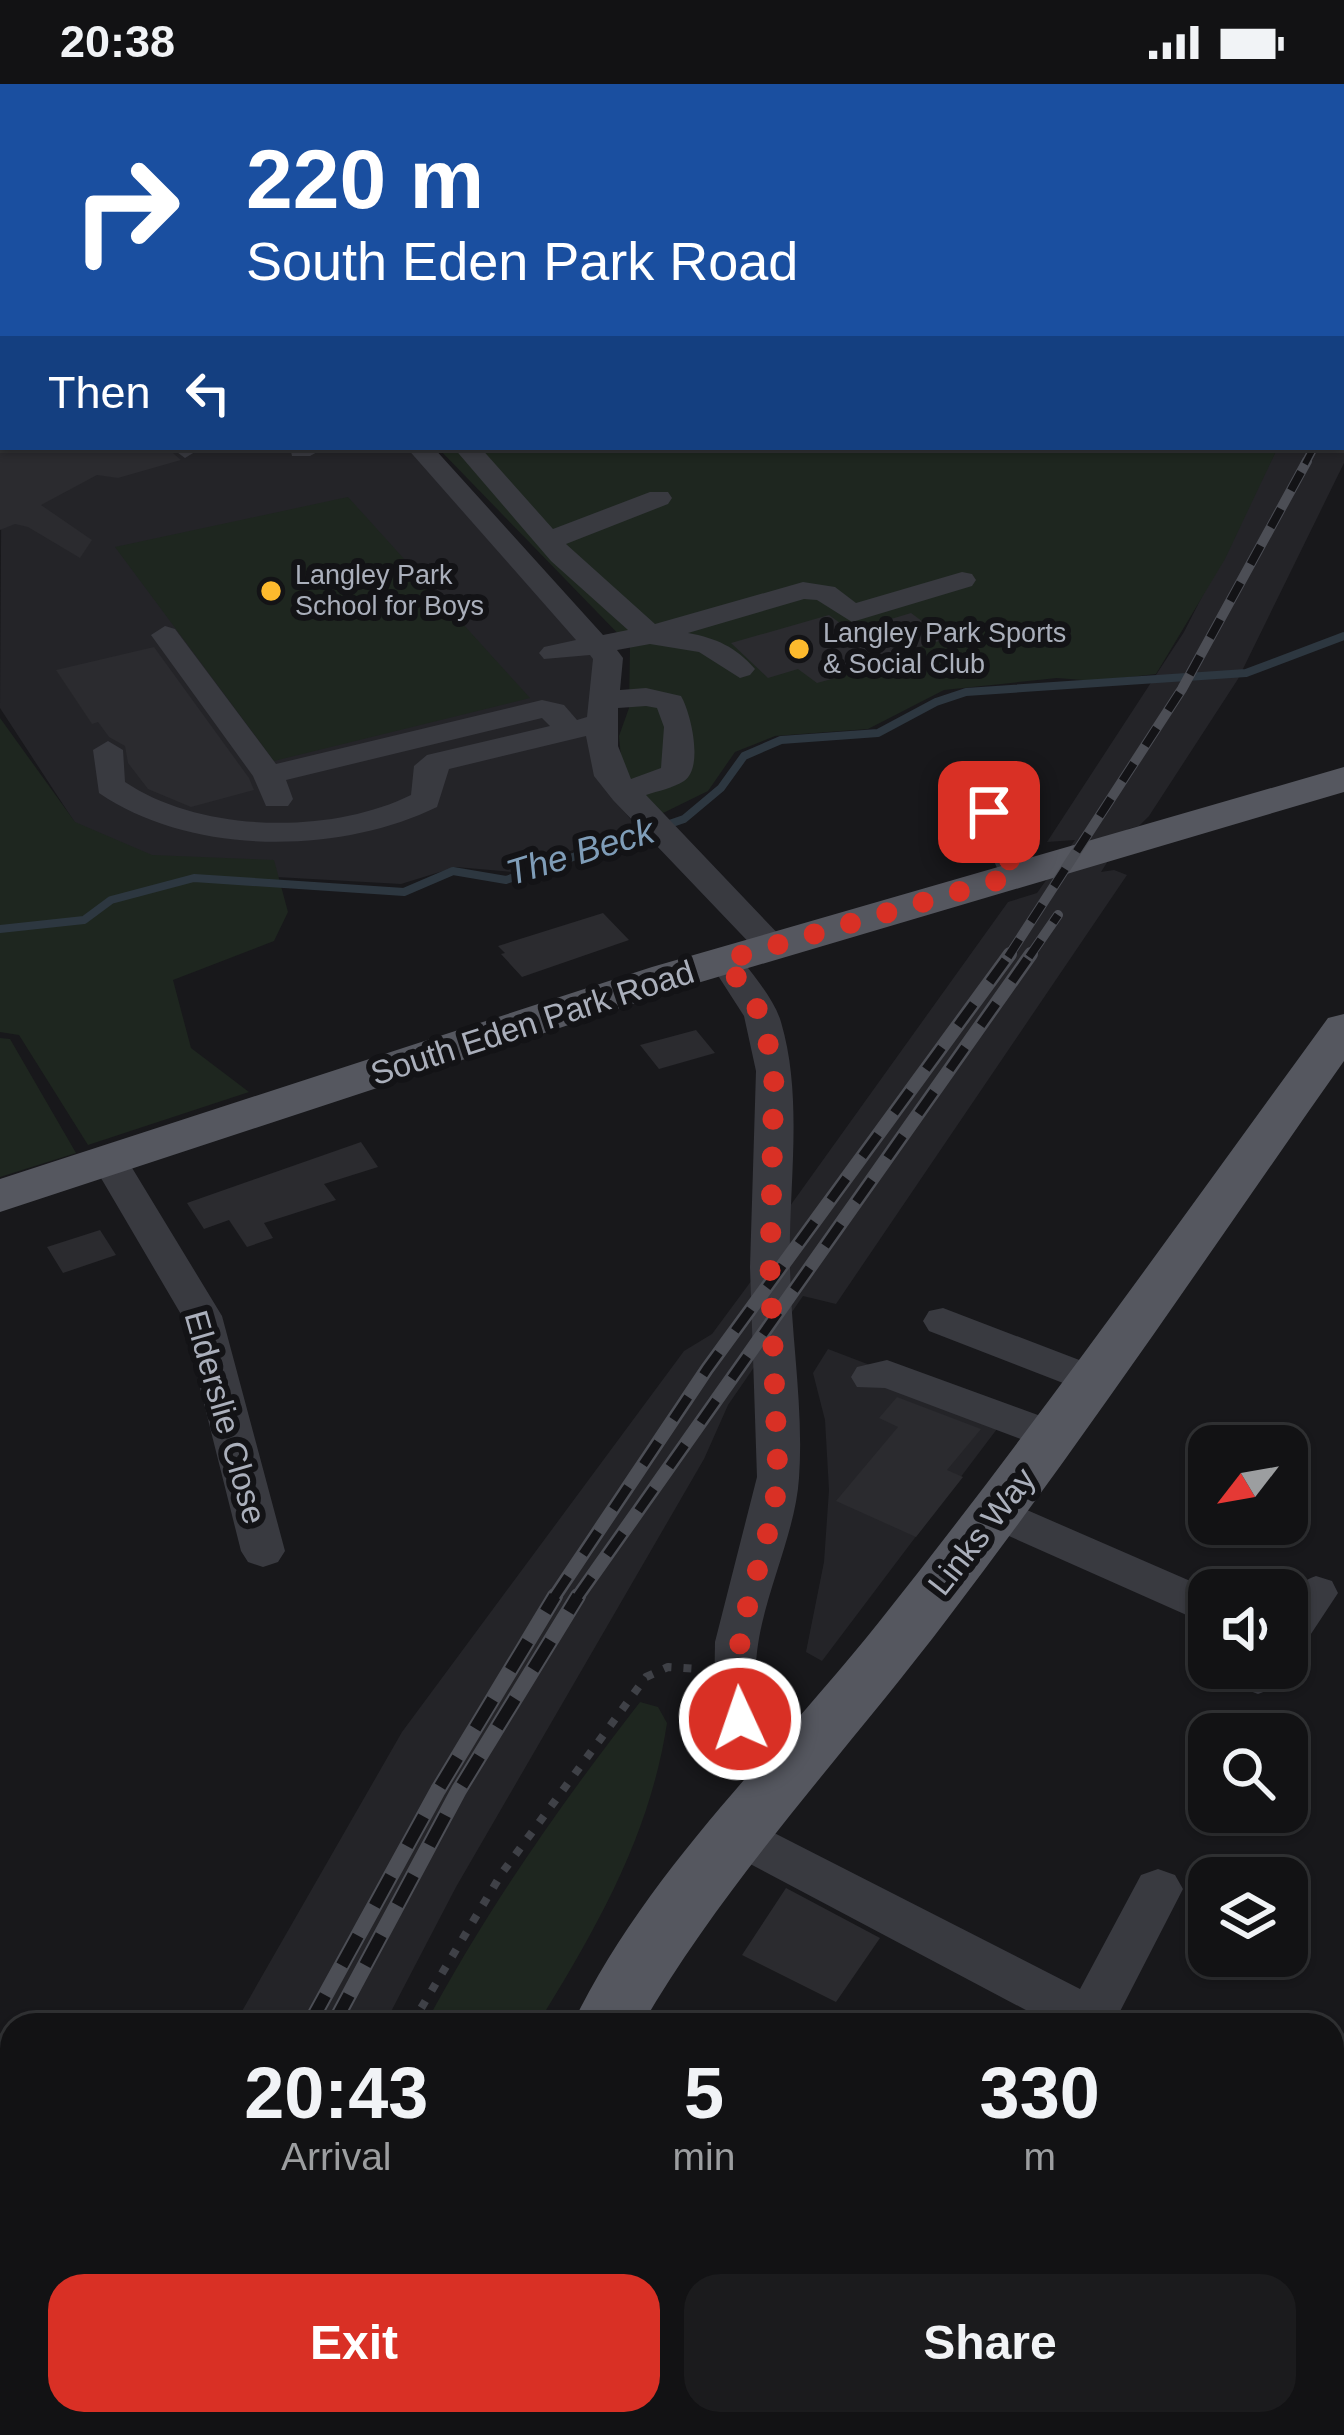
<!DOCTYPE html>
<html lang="en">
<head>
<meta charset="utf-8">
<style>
	:root { --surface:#121214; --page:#1b1b1d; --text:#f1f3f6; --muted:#9c9ea0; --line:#313234; --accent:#d93025 }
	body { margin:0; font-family:Helvetica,sans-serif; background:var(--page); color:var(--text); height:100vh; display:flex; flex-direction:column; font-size:45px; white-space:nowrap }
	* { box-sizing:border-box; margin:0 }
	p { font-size:39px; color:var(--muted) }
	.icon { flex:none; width:66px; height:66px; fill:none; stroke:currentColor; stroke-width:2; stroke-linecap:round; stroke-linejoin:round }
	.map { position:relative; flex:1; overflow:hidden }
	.panel { position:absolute; left:0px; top:1929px; width:1344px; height:423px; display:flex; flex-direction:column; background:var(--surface); border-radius:36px 36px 0 0; box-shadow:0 3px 9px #0004,0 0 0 3px var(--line) }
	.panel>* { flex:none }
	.guide { position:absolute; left:0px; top:0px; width:1344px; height:366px; box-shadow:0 3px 9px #0004,0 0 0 3px var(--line); background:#1a4fa0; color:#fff; overflow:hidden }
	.needle { width:78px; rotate:239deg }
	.tools { position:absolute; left:1188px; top:1341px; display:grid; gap:24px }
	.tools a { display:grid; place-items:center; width:120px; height:120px; border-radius:24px; background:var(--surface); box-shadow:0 3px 9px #0004,0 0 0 3px var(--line); font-size:60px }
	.pin { position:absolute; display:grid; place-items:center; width:102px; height:102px; color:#fff; margin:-51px; border-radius:24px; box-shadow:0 6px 18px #0006 }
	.me { position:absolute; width:132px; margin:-66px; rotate:357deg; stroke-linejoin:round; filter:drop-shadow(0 0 9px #0008) }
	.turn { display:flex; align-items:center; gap:42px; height:252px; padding:0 48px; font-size:54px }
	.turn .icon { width:156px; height:156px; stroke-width:2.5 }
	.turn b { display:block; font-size:84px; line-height:102px }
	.then { display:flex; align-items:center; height:114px; padding:0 48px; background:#0003; gap:24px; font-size:45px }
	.eta { display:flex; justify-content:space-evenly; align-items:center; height:204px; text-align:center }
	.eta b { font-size:72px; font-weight:600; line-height:84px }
	.button { display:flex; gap:24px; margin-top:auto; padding:24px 48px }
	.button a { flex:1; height:138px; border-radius:36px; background:var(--accent); color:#fff; font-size:48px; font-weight:600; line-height:138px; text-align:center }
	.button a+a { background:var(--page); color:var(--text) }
	.status { display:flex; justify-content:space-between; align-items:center; height:84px; padding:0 60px; background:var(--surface); direction:ltr }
	.status svg { height:33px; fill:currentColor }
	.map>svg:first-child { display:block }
</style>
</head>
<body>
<div class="status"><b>20:38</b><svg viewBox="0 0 49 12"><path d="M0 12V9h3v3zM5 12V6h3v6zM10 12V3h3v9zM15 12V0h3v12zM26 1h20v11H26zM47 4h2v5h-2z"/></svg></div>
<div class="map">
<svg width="1344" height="2351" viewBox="0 0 1344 2351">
	<rect width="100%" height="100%" fill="#18181b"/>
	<path fill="#242428" d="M3,143V363H417L598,574V696L637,743L512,788L456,783L401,800L187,788L119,806L0,624Z
		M1344,215V379L1238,595L1149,732L1139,742L1128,745L1101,788L1114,786L1127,791L836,1220L803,1212L728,1321L704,1375L456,1803L384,1941H234L402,1648L684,1267L712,1250L786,1150L790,1122L1008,818L1037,809L1075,756L1047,758L1184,548L1278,363H1341Z
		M828,1265L1006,1333L822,1577L806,1568L824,1478L829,1406L825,1336L813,1289Z
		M41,2340H209L205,2351H36Z"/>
	<path fill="#1e261f" d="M0,0H482L3,3V126Z
		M767,0H1344V215L1341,222V3Z
		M437,363H1278L1225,475L1156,590L1095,597L1057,594L944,606L868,645L775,652L735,668L708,707L659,731L622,684L619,652L629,624L630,562Z
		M348,413L530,614L274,677L115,463Z
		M0,634L75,738L152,771L274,776L288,828L274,857L173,896L191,964L249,1008L88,1061L19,951L0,948Z
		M0,954L10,955L76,1069L0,1093Z
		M640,1618L658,1623L667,1639C650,1752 596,1845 537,1941H425C487,1825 560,1721 640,1618Z"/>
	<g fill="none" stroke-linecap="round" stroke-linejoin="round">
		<path stroke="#2d3740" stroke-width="6" d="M184,0L204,3"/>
		<path stroke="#2d3740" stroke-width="8" d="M0,845L84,836L111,816L194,794L404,808L453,787L506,796L684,735L721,704L744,672L781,656L878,649L936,618L966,608L1246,589L1344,552"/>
	</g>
	<path fill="#2b2b2f" d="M0,363H166L181,376L118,394L97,391L41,421L92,456L80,474L28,443L15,440L0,446Z
		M911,529L946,555L844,585L850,590L817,599L798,585L768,594L731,559L829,531L851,547Z
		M154,563L249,694L254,706L191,723L148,705L128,679L125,662L109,653L98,638L92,640L56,586Z
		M603,829L629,856L522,893L501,870L505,869L498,862Z
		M696,946L715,969L659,985L640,961Z
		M361,1058L378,1083L324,1100L336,1116L264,1139L273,1154L247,1163L229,1136L204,1145L187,1119Z
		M100,1146L116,1171L63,1189L47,1163Z
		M897,1313L981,1345L947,1386L963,1393L916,1453L836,1417L898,1343L879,1334Z
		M786,1804L880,1854L836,1918L742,1871Z"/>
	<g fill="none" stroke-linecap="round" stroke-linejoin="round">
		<path stroke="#3f4147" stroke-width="3" stroke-dasharray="3 6" stroke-linecap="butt" d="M1231,3L1241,0"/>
		<path stroke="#3f4147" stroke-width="8" stroke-dasharray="8 12" stroke-linecap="butt" d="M411,1941L502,1789L646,1593L668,1583L699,1585
			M0,2028H12"/>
		<path fill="#393a40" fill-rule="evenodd" d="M42,0H62V3H42Z
			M0,115L3,116V136L0,135Z
			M0,304L3,305V321L0,320Z
			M170,363H196L198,366L185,374Z
			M290,363H326L310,372H292Z
			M406,363H433L603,551L628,546L551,477L453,363H480L553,445L650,408H668L672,414L668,420L566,460L655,540L803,498L835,503L856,519L962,488L972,490L976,496L972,502L852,538L817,516L804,515L688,549C716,554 736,563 755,585L750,591L740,594L699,568L650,560L617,566L623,574L620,606L646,604L681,612C691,629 704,684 684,697C673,704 658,707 646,711L784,856L789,863L784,870H760L613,716L594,692L586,652L449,685L437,723C339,771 191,772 99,709L93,666L108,657L123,666L125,698C201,749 330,751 411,711L414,682L427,671L550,642L542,634L286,696L293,715L288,722H266L253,692L151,551L165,542L175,545L276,680L542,616L564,621L577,636L587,633L593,575L590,571L544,575L539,569L544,563L576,556ZM646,622L657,624L664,643L661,684L631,695L618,662V624Z
			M989,718L1005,728L1032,791L1028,798L1016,801L1000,791L973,728Z
			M725,866L737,869C751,889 774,914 781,938C804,1016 788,1103 790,1184C791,1253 804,1325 799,1394C794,1470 739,1550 761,1627C770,1658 799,1662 813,1688L806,1701L789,1707L749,1686L731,1664L714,1623L715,1558L757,1393L750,1183L756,987L744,932L708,876L713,869Z
			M110,1065L123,1069L222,1232L285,1467L278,1478L263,1483L248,1478L241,1467L182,1232L91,1077L97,1069Z
			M943,1224L1108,1287L1114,1297L1108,1307L1094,1311L929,1247L923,1237L929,1227Z
			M887,1276L1068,1342L1074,1352L1068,1362L1053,1367L885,1304L857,1303L851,1293L857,1283Z
			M997,1413L1211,1506L1209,1541L982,1440L975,1429L982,1418Z
			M1316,1492L1332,1497L1338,1509L1303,1562L1287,1567C1287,1535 1280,1504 1316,1492Z
			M1239,1584H1286L1274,1604L1258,1610L1242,1604L1235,1592Z
			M735,1729L1080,1905L1141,1791L1158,1785L1175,1791L1183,1805L1113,1941H1054L718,1763L711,1749L718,1735Z
			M814,2340H921L926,2351H819Z
			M1093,2340H1151L1150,2351H1092Z"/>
		<path fill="#55575f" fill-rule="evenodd" d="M1344,683V708L684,903L0,1128V1095L652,883Z
			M1344,930V977C1213,1163 1086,1353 948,1534C845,1670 728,1793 642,1941H572C646,1787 774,1670 879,1538C1035,1342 1180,1137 1328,934Z
			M404,2340H480L477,2351H401Z"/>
		<defs>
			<path id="rail-far3" d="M1341,301L1344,294
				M1341,329L1344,322
				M1305,380L1314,363"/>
			<path id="rail-far2" d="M1008,873L1182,605L1307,377
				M1029,873L1058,831"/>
			<path id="rail-far1" d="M553,1515L707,1285L1010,870
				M576,1515L1031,870"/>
			<path id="rail" d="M309,1941L438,1706L555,1512
				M333,1941L459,1706L578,1512
				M121,2351L125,2340
				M148,2351L152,2340"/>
		</defs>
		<use href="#rail-far3" stroke="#4c4e55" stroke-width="9"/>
		<use href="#rail-far2" stroke="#4c4e55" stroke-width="10"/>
		<use href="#rail-far1" stroke="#4c4e55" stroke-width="14"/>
		<use href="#rail" stroke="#4c4e55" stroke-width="16"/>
		<use href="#rail-far3" stroke="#131316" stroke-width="6" stroke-dasharray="16" stroke-linecap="butt"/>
		<use href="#rail-far2" stroke="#131316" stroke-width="8" stroke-dasharray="21" stroke-linecap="butt"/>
		<use href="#rail-far1" stroke="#131316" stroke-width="9" stroke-dasharray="27" stroke-linecap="butt"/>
		<use href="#rail" stroke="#131316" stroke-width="12" stroke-dasharray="34" stroke-linecap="butt"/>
	</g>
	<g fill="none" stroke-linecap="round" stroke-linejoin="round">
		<path stroke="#d93025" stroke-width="21" stroke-dasharray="0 37.8" d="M740,1635C724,1551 770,1475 778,1393L770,1184L774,987L762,932L725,876L1016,791L989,728"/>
	</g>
	<g fill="#fdba2d" stroke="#131316" stroke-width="4.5">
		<circle cx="271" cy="507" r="12"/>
		<circle cx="799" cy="565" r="12"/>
	</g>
	<g text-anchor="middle" stroke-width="12" stroke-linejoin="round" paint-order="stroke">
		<g font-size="27" fill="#aaafbb" stroke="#131316" text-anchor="start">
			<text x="295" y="500">Langley Park<tspan x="295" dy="31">School for Boys</tspan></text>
			<text x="823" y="558">Langley Park Sports<tspan x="823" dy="31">&amp; Social Club</tspan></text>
		</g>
		<g font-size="33" fill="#aaafbb" stroke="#131316">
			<text transform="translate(532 938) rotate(-18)" y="12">South Eden Park Road</text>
			<text transform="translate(226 1333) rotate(74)" y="12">Elderslie Close</text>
			<text transform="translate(981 1447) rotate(-52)" y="12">Links Way</text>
		</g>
		<g font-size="36" font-style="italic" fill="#7f9db8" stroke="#131316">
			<text transform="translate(580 767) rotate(-17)" y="13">The Beck</text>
		</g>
	</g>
</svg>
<div class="tools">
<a><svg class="needle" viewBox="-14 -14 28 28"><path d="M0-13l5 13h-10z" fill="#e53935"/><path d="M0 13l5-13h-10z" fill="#9c9ea0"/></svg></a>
<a><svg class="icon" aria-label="sound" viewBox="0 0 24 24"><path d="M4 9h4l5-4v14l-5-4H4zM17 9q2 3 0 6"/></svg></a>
<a><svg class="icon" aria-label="search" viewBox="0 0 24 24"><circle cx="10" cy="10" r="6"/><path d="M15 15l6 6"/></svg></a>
<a><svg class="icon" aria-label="layers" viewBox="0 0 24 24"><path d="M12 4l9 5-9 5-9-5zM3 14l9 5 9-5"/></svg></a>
</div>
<div class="pin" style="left:989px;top:728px;background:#d93025"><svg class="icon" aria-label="arrive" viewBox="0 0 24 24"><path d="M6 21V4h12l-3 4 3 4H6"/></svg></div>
<svg class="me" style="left:740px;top:1635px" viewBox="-20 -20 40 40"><circle r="17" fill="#d93025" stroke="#fff" stroke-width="3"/><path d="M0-11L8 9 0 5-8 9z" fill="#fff"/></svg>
<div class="guide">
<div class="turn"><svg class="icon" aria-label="right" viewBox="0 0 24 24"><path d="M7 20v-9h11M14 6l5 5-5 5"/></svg><div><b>220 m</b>South Eden Park Road</div></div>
<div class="then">Then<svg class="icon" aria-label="left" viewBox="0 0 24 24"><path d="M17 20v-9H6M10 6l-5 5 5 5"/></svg></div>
</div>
<section class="panel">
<div class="eta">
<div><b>20:43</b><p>Arrival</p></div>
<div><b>5</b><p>min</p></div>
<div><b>330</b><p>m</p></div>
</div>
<div class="button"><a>Exit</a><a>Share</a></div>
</section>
</div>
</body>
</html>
